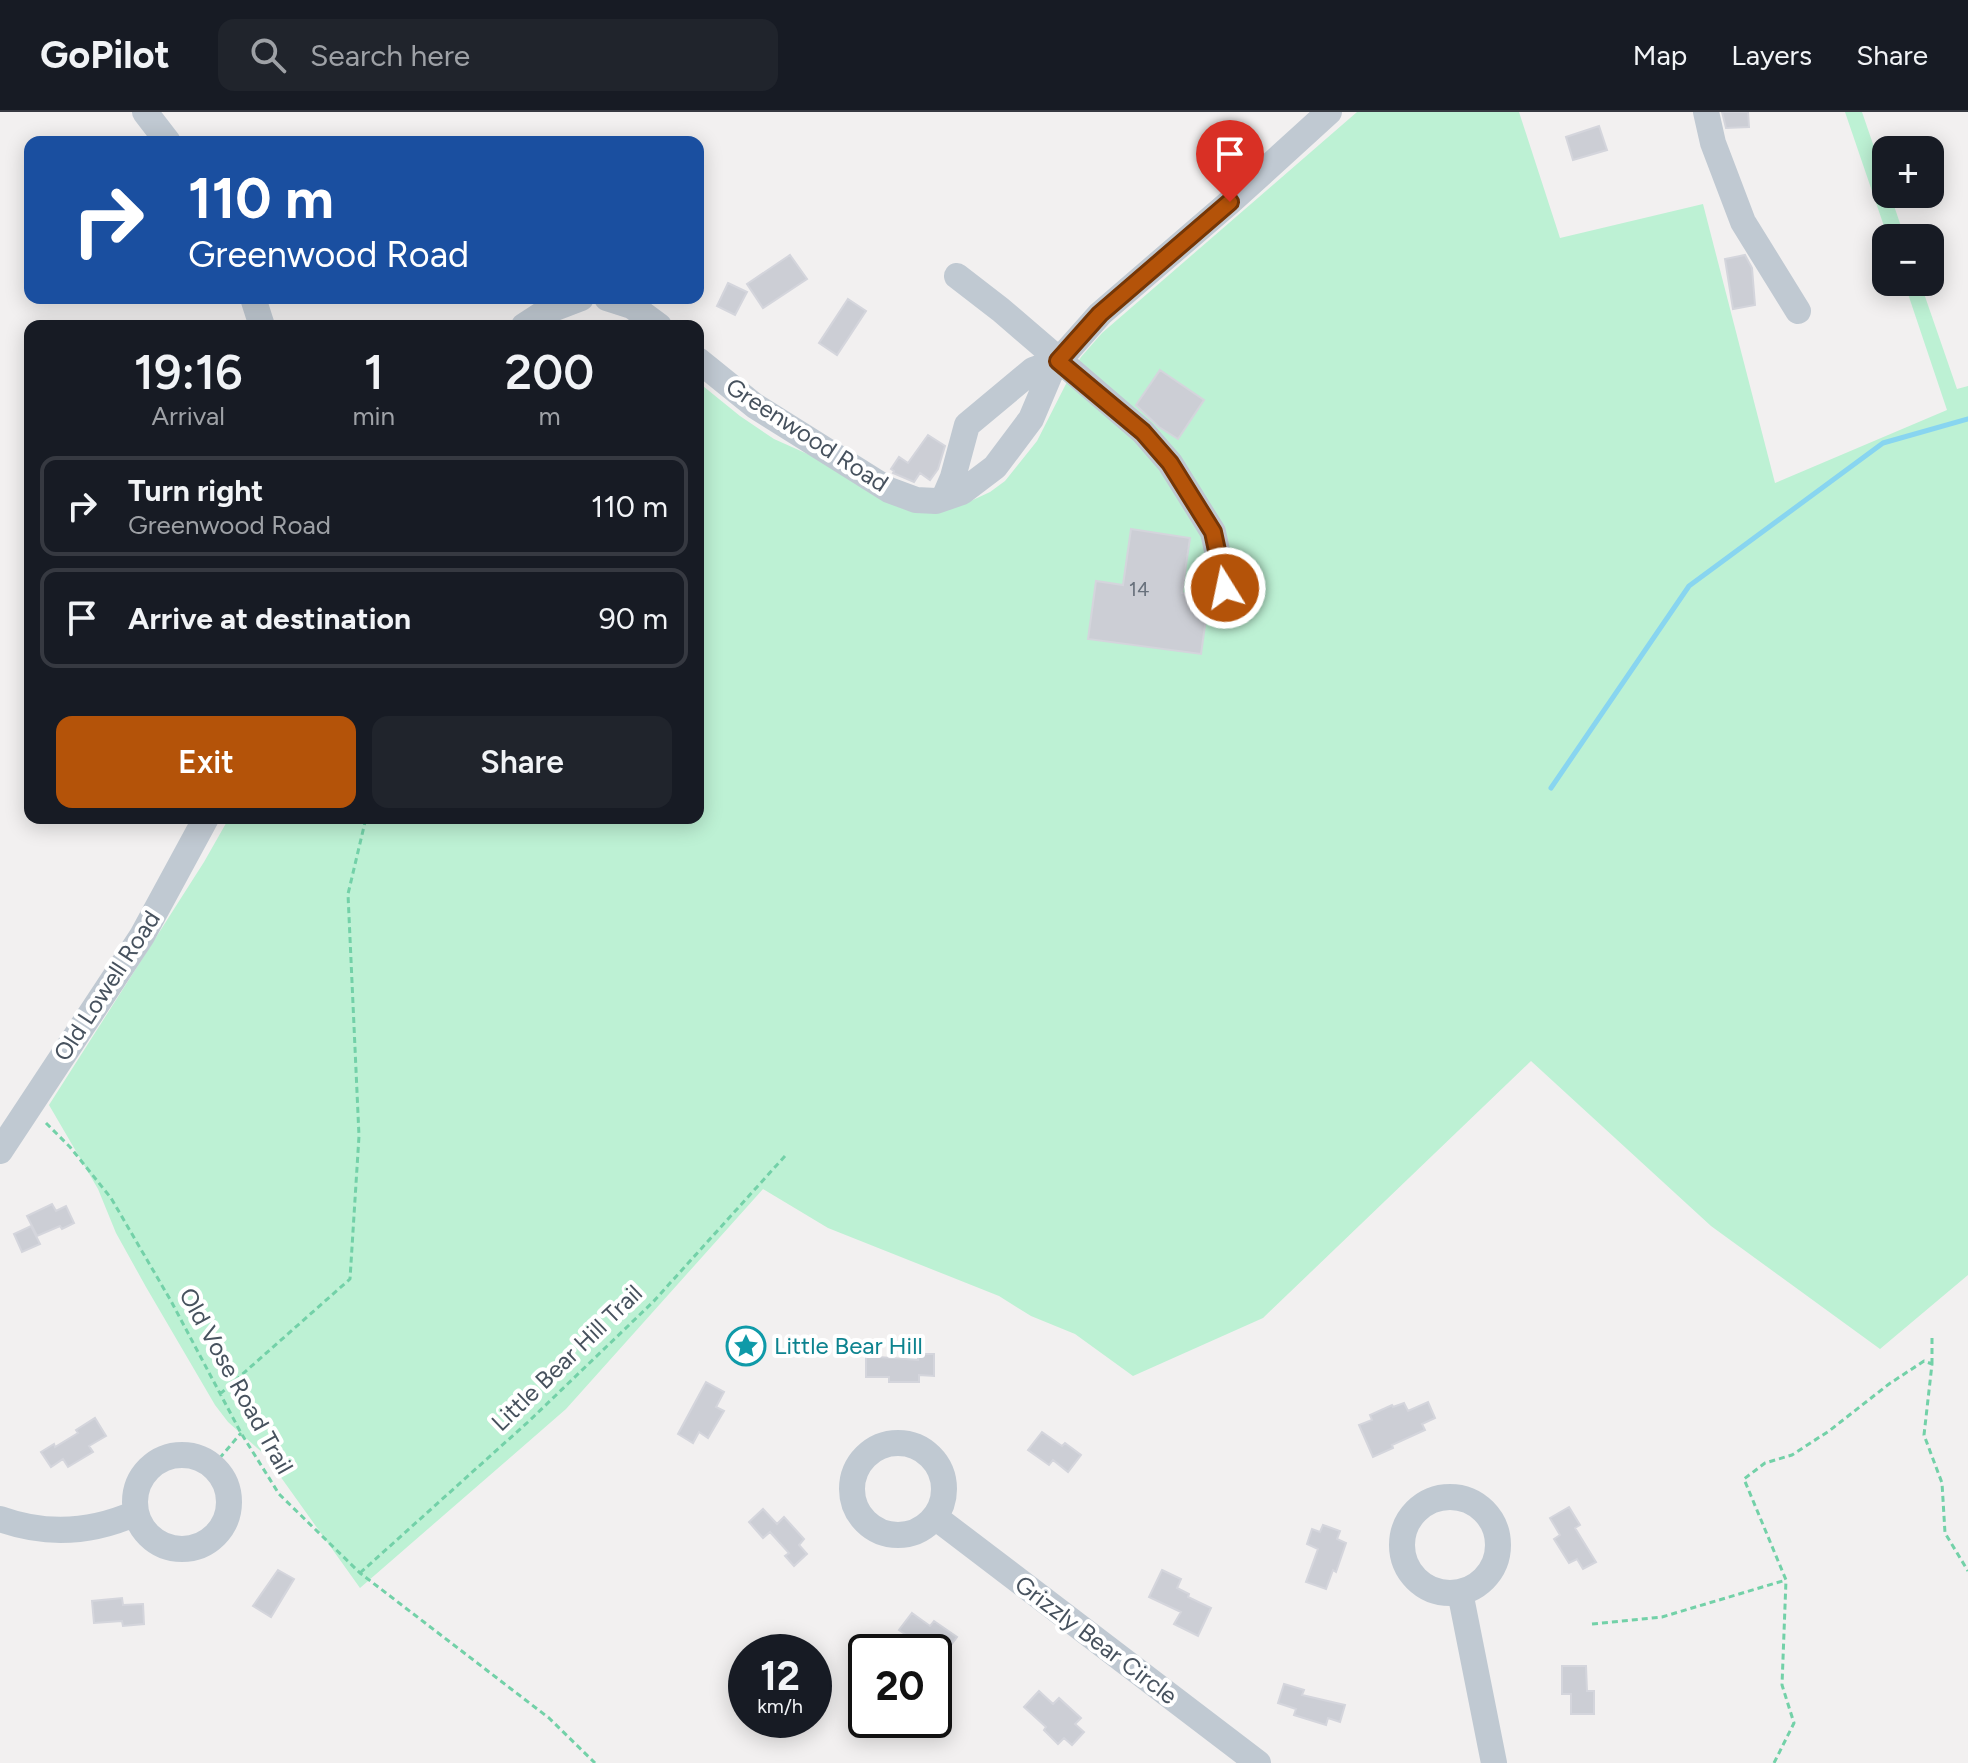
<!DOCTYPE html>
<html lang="en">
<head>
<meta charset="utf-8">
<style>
	:root { --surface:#171b24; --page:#20242c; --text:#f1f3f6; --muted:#9ea1a6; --line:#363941; --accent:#b45309 }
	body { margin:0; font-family:Figtree,sans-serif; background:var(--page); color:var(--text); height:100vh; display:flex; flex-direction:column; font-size:30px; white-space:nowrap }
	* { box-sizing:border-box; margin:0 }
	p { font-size:26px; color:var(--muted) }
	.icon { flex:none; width:44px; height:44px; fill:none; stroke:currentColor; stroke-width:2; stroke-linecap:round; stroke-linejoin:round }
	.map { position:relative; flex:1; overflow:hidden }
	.sheet { position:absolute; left:24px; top:208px; width:680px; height:504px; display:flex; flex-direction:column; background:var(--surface); border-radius:16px; box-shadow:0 4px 20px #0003 }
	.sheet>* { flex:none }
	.top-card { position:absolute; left:24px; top:24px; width:680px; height:168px; border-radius:16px; box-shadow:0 4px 20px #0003; background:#1a4fa0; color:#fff; overflow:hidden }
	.buttons { position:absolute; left:1872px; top:24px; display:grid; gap:16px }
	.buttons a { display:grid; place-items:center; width:72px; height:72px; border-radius:16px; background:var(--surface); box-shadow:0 4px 20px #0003; font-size:40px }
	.speed { position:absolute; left:728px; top:1522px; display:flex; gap:16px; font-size:40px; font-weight:700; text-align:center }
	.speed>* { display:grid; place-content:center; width:104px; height:104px; border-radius:50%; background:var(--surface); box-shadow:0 4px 20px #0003; line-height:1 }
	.speed small { font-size:20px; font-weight:400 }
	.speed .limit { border:4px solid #111; border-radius:12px; background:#fff; color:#111 }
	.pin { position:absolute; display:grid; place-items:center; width:68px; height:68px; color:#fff; margin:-82px -34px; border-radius:50% 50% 50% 0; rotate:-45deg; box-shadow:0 0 8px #0007 }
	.pin .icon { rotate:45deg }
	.me { position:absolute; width:88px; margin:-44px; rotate:350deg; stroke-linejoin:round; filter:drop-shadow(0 0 6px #0008) }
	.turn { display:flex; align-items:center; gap:28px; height:168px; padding:0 32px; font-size:36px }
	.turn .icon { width:104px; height:104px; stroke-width:2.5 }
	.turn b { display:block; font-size:56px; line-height:68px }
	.eta { display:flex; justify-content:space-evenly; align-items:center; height:136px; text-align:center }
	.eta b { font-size:48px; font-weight:600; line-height:56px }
	.button { display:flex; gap:16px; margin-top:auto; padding:16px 32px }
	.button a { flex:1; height:92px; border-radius:16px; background:var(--accent); color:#fff; font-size:32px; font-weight:600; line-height:92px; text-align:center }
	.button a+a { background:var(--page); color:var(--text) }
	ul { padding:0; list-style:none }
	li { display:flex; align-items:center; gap:24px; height:100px; margin:0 16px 12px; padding:0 16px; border:4px solid var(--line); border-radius:16px }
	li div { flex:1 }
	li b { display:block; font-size:30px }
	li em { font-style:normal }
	header { display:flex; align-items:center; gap:48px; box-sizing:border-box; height:112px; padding:0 40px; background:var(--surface); border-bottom:2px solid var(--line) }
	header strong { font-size:38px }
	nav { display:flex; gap:44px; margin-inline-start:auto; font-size:28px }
	.search { width:560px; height:72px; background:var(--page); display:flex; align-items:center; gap:20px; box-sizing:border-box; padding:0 28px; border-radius:16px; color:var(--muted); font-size:30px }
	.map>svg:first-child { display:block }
</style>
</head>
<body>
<header>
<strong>GoPilot</strong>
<div class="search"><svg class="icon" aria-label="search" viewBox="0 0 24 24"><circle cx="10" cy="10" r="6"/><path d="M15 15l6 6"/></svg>Search here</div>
<nav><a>Map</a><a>Layers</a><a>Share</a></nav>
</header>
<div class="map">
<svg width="1968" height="1651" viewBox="0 0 1968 1651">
	<rect width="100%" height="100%" fill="#f2f0f0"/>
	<path fill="#bdf1d4" d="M1357,0H1519L1560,126L1703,92L1775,371L1947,298L1904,170H1920L1957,277L1968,274V1163L1880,1237L1711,1114L1531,949L1263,1206L1133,1264L1075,1222L1031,1204L999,1184L828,1116L763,1077L566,1297L360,1476L265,1343L228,1310L215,1293L146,1175L116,1121L98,1077L49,993L204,750L229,706H698V270L740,304L774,327L821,348L884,388L913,400L962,393L990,380L1005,369L1037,329L1070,264L1081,245L1102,221Z
		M1845,0H1862L1886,70V82H1890L1905,126H1888Z"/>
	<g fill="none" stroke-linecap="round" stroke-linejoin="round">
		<path stroke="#88d5f0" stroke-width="5" d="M1551,676L1689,474L1883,331L1968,307"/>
	</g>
	<path fill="#ccced5" stroke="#d4d5dc" stroke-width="2" d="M1722,0H1748L1749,15L1726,16Z
		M1599,14L1607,38L1573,48L1566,25Z
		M790,143L807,167L763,196L747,172Z
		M1745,143L1752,156L1755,193L1733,197L1725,147Z
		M728,171L747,180L735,203L717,194Z
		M848,187L866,199L837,243L819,231Z
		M1160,258L1204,288L1178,327L1159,315L1136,293Z
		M928,323L945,334L938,357L930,368L920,361L914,370L893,361L894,359L891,357L899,345L908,351Z
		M1131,417L1190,426L1182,481L1209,485L1201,542L1088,527L1096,469L1123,473Z
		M52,1092L56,1099L66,1094L74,1111L62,1117L60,1114L37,1124L27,1104Z
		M31,1114L40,1132L22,1140L14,1122Z
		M918,1242H934V1264L919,1263V1270H889V1265H866V1244L918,1248Z
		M706,1270L724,1280L716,1295L724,1299L708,1326L699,1320L693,1331L678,1322Z
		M1428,1290L1435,1306L1422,1312L1425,1318L1392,1333L1393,1336L1373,1345L1359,1313L1372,1308L1370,1303L1392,1293L1393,1295L1404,1291L1408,1299Z
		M95,1306L106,1324L89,1334L93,1340L68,1355L63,1347L51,1355L41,1340L54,1332L55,1335L78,1321L76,1318Z
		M1042,1320L1062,1334L1065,1331L1081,1343L1068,1360L1053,1348L1049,1353L1028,1338Z
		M1569,1395L1580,1413L1575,1416L1596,1450L1583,1457L1577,1447L1569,1451L1554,1427L1560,1423L1550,1406Z
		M763,1397L777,1412L784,1405L804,1427L799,1433L807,1442L794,1454L785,1444L789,1441L770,1420L763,1426L749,1410Z
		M1323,1413L1340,1419L1337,1427L1346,1431L1336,1460L1333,1458L1326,1477L1306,1470L1318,1437L1307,1432L1312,1417L1320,1420Z
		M278,1458L294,1467L271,1505L253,1494Z
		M1162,1458L1181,1467L1177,1476L1189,1482L1188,1485L1211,1496L1198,1524L1174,1512L1181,1500L1149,1485Z
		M122,1486L123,1493L143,1492L144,1512L123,1514L122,1509L94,1511L92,1489Z
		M912,1501L930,1514L934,1509L957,1525L934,1556V1540H908L915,1529L899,1518Z
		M1562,1554H1586L1587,1579H1594V1602H1571V1582H1562Z
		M1284,1572L1304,1578L1302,1583L1345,1593L1340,1610L1328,1606L1326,1613L1294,1603L1296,1597L1278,1591Z
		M1039,1579L1053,1592L1059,1586L1081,1606L1075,1612L1084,1620L1072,1633L1064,1626L1058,1632L1044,1618L1046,1615L1024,1595Z"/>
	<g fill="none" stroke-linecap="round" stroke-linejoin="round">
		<path stroke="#73d1a8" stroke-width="3" stroke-dasharray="6 4" stroke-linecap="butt" d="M46,1011L70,1035L111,1086L171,1189L241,1321L279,1382L360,1461L549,1606L595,1651
			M1932,1252V1222
			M220,1282L350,1167L359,1024L348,782L366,706
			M213,1354L241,1321
			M360,1461L528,1310L653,1190L785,1044
			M1592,1512L1662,1505L1786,1468
			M1774,1651L1794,1611L1782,1573L1786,1468L1744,1367L1765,1351L1792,1343L1829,1319L1889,1272L1924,1249L1932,1252L1924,1323L1942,1371L1945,1421L1968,1459"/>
		<path stroke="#c0c9d2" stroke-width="26" d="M145,0L168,30
			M1706,0L1713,31L1743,110L1798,199
			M957,164L1001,198L1143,320L1170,351L1213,420L1225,476
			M253,186L262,214
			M607,186L632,194L659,214
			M524,214L547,199L581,186
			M698,248L755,294L889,378L916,388L936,389L962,380L995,355L1031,307L1053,255L1100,202L1230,90L1329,0
			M944,386L953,365L967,313L1033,258L1058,249
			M0,1039L142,824L206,706
			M852 1377a46 46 0 1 1 92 0a46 46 0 1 1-92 0Z
			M135 1390a47 47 0 1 1 94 0a47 47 0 1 1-94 0Z
			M1402 1433a48 48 0 1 1 96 0a48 48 0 1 1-96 0Z
			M935,1405L1258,1651
			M0,1407C47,1424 91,1421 136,1401
			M1460,1480L1494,1651"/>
	</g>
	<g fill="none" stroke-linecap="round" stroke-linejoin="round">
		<defs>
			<path id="route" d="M1225,476L1213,420L1170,351L1143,320L1058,249L1100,202L1230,90"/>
		</defs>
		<use href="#route" stroke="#753606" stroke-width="20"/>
		<use href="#route" stroke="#b45309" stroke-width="14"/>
	</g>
	<defs>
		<symbol id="sight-ring" viewBox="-11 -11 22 22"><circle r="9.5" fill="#fff" stroke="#0f9aa8" stroke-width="1.5"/><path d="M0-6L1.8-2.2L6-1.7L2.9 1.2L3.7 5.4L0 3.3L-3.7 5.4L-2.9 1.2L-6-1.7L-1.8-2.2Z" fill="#0f9aa8"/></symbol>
	</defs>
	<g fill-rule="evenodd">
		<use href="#sight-ring" x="724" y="1212" width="44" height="44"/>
	</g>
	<g text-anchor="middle" stroke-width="8" stroke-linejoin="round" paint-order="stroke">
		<g font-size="20" fill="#68717c">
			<text x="1139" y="484">14</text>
		</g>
		<g font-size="24" fill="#47525e" stroke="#fff">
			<text transform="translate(807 323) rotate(33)" y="8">Greenwood Road</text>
			<text transform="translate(107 874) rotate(-57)" y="8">Old Lowell Road</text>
			<text transform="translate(567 1246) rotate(-44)" y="8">Little Bear Hill Trail</text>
			<text transform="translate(236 1269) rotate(61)" y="8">Old Vose Road Trail</text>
			<text transform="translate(1096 1528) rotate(37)" y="8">Grizzly Bear Circle</text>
		</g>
		<g font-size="24" fill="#0d838f" stroke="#fff" text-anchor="start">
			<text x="774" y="1242">Little Bear Hill</text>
		</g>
	</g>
</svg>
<div class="buttons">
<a>+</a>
<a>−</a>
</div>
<div class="speed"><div>12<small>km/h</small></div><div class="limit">20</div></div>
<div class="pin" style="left:1230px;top:90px;background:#d93025"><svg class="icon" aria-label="arrive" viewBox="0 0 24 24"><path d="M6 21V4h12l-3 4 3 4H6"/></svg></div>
<svg class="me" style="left:1225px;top:476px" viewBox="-20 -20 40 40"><circle r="17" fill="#b45309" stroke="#fff" stroke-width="3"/><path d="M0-11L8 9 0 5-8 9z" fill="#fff"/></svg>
<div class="top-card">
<div class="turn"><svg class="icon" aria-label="right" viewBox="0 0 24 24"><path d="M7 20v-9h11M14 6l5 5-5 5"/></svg><div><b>110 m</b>Greenwood Road</div></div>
</div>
<section class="sheet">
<div class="eta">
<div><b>19:16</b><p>Arrival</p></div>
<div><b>1</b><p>min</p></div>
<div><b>200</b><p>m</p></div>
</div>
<ul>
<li><svg class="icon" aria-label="right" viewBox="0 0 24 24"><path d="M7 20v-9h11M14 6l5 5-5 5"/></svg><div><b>Turn right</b><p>Greenwood Road</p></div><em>110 m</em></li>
<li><svg class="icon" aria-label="arrive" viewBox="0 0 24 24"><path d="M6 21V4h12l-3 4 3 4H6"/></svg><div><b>Arrive at destination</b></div><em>90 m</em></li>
</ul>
<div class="button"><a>Exit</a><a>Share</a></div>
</section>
</div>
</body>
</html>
